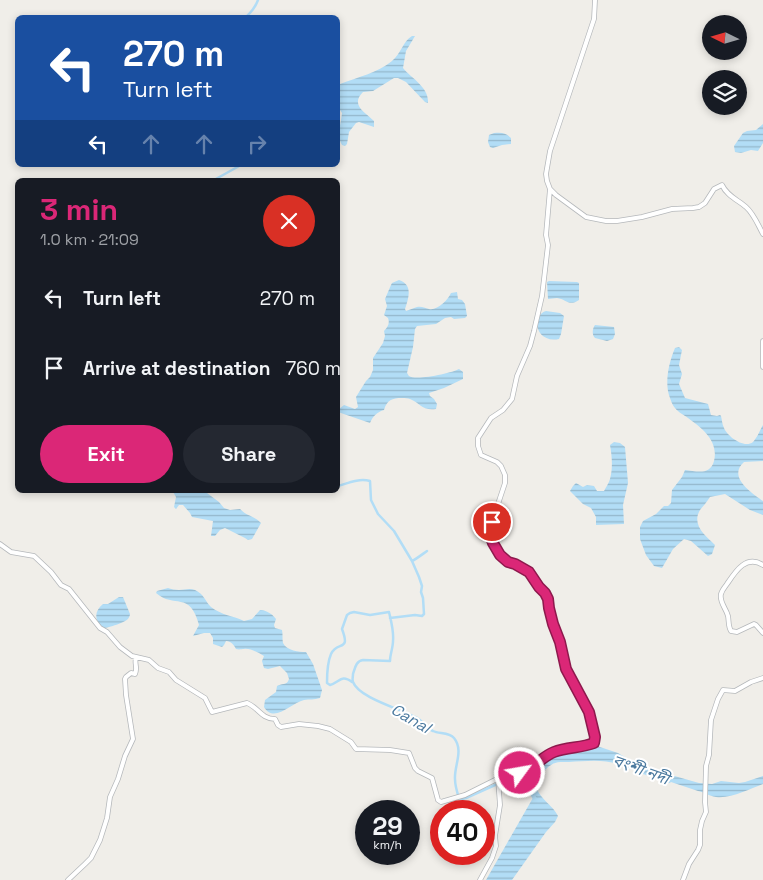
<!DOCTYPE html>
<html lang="en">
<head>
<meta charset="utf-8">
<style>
	:root { --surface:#171b24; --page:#242831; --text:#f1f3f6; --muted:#9ea1a6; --accent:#db2777 }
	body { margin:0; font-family:"Space Grotesk","Noto Sans Bengali",sans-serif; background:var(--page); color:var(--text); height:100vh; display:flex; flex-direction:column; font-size:19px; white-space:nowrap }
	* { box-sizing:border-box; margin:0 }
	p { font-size:16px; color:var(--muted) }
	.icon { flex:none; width:28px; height:28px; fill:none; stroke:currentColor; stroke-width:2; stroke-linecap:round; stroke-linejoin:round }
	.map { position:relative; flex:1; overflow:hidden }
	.side { position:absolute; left:15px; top:178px; width:325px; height:315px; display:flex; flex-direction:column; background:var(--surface); border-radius:8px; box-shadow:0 2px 8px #0003 }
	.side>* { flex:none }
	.top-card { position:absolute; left:15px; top:15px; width:325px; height:152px; border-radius:8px; box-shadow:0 2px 8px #0003; background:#1a4fa0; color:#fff; overflow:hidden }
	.needle { width:32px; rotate:275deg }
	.fabs { position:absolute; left:702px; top:15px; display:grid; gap:10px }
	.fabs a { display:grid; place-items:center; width:45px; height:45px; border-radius:50%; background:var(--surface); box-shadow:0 2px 8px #0003; font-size:25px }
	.speed { position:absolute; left:355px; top:800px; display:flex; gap:10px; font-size:25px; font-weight:700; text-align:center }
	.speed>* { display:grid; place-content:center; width:65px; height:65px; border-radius:50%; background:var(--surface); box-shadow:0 2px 8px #0003; line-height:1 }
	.speed small { font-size:12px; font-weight:400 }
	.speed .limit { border:8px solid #d22; background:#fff; color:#111 }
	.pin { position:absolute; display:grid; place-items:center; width:42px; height:42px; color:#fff; margin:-21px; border:2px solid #fff; border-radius:50%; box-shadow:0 1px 5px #0007 }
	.me { position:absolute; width:55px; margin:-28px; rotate:58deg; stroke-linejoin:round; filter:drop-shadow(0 0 4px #0008) }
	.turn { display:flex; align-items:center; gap:18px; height:105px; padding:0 25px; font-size:22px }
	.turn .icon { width:65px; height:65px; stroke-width:2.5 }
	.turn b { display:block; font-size:35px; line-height:42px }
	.lanes { display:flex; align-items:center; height:48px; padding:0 25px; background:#0003; justify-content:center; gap:25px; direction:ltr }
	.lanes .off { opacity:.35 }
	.round { display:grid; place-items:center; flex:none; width:52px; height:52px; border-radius:26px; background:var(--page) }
	.overview { display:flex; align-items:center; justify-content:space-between; height:85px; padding:0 25px }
	h1 { font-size:30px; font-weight:700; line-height:38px; color:var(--accent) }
	.action { display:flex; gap:10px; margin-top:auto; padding:10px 25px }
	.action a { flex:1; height:58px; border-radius:30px; background:var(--accent); color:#fff; font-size:20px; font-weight:700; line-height:58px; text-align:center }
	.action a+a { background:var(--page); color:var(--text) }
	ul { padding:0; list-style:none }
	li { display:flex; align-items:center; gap:15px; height:70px; padding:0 25px }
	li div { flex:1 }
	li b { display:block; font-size:19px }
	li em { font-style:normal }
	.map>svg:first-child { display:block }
</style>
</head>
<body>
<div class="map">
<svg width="763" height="880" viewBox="0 0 763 880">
	<defs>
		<pattern id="water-rules" width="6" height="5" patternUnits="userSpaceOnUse" patternTransform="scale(1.25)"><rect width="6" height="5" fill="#b2ddf6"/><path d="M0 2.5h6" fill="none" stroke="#94b7cb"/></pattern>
	</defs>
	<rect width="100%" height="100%" fill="#f0eee9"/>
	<path fill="url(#water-rules)" d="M412,36H415L406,51L403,68C412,79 429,87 428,103L425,102L406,82L398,78H394L373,91L363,92C350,105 365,112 374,121V127L359,122L356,123L349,132L347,144L345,146L342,145C336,135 341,125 342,113L338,107V83L340,84C358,77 377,73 392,61C401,54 403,41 412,36Z
		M763,124V143L758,151L751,150L741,153L735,152L734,146L743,133L747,131L756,130Z
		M494,133C502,132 506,133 511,138V144L502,145L493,148L490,147L488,142L489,135Z
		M399,280C414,285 408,299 405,309L406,311C410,310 413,308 417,307C422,306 424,308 429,309C437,311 448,300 451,293L457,292L458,299L462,300L465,304L467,316L465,318L454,319L451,317L445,318L436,324L417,326L415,329L413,347L407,373C408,374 408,375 409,376C416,381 452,373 459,369L463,372V379L444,388L429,393L430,396L434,399L437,404L436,409C422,411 420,403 410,399C408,398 405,398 402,398C392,398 387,400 384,410C377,412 373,416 370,423L338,412L339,409L344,405L355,409L358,407L356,397L366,381L370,377L373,370V358L383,343L385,336L384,331C388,327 390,323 388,318L384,315L387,306L385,299L391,285L392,283Z
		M549,281L577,282L579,283V300C569,307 566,299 557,298C554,298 551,299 548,299L547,282Z
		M546,311L560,313L564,316L561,334L559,339C536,344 530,316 546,311Z
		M595,325L614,327L615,334L613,339L607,341L595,338C592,335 592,329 595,325Z
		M679,347L682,350L679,365L682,374L679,384L685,398L708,404L711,415L717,416L720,415L721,416C722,420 722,424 724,428C727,436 744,449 753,442C757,438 760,430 763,425V461L744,462C727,477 752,493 763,501V515L750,510L725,494L710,497C707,502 703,506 700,510C691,525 706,536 715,545L712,554L708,556L691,541L684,539L673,549L662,568L654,566L646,555L640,539V527L643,521L656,514L664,506H668L671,503L672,490L682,477L685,470C696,471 710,476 714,461C719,441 702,428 688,418C684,415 678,412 675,408C673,406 671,401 670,398C664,383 669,362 675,348Z
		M614,442L620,443L625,447L628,483L623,505L624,524L596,525V517L591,508L583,504L570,491L573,486L576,483L583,487L587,485L594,486L597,491H604C606,487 609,483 610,479C613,468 612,456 610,445Z
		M172,490H203L219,502L224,508L230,510L240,509C248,517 253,515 261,523L252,539L248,540L245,538L225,528L220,530L215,536H211L213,521L192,517L190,513L183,505H179L176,509L174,507L176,497Z
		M168,588C171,589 175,590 179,590C185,590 189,588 195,590C204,594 205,601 211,607C221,615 234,616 244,621L252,619L260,610C265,609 274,615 276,619L274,625L275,628L282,630C283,634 282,639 283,643C287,651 299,652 306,652L313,664L322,690L320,698C314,700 310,699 304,700C291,703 274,724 264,707L265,700L276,692L277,686C281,683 287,686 289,679L287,673L280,666L268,669L264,668L262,661L264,656C259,653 250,648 244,649C242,649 239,650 236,649C234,645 231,641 226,641L224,645L222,647L213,644V638L210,633H204L193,636L199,625C190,590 174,609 156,593L157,591Z
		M119,597H123L130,614C130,616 129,617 128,619C125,622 109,628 103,628C94,621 94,611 103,604H108Z
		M597,746L618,753L628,759L650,769L699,783L712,784L721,781L739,783L745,782L763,776V784C749,789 731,799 716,797C709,796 704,792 698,791C687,787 676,784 665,780C658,777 650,777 643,774C635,771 627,767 618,764C602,759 586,761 569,762C558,762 554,761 545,770C541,773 536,777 536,781C534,796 553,804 558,816L555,822L546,832L512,880H486L534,796C514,761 573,747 597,746Z"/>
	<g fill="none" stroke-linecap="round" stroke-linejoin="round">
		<path stroke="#b2ddf6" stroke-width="2.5" d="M245,18C251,12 255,8 258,0
			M214,180L241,165
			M338,486C348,483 359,478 370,481L371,500L378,514L394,531L412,561L419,577L422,586L421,592L423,598L424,614L422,616L415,615L390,618
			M412,561C415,560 424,553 427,551
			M352,682C341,674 340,682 330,685L327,683C327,676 328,661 331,654C337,640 351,653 342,629L347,615L350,613L354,612L370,615L389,612C391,621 394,631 393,641C393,648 390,654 390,661L363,660C356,661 355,668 353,674C353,677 352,680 353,682C359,698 401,709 415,717C422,720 426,728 433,731C439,734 449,732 454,738C464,750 454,766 455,779C455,785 457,792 459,798L462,799L466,798L495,785L534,773"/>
		<path stroke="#b2ddf6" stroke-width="4" d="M654,776L669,781
			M531,783L530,790L535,799"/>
		<defs>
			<path id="tertiary" d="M595,0L594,19L550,151L546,174L547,181L550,189L556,195L586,217L606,221H617L642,217L672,209L693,208L699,207L705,203L714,189L722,185C727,196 738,200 746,207C754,214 758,225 763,234
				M763,341V367
				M0,544L11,552L34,556L51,572L61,585L69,589L100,628L107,632L120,647L132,656L149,660L158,668L169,672L176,680L205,698L212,712L247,703C258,707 261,719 275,719L278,725L281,727L299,724L318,726L330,729L351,742L356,749L390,750L409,753L415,768L418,771L432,778L438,800L441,802L465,795L495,780C501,775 520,775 529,770C533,768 535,765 538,762C543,758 549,754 555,752C568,747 582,748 594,743L595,737L589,712L566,669L560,641L553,625L550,614L548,599L545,593L539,587L529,572L515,563L508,562L500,555L493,543L491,537L492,522L505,483V475L501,466L497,462L481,455L478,446V438L491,418L503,410L512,399L517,376L530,346L534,331L542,296L548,245L546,235L550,189
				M763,565C746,554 735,572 727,584C725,587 722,590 721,594C719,602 726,608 728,616C729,621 728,626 731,631L737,632L754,624L756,625L763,633
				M68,880L85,864L91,858L100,840L107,818L110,797L118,779L125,756L133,739L126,695L125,679L126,677L131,673L135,674C138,668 134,663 136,658
				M480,880L492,858L496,846L495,836L500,805L498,778
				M683,880L689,864L698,850L700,845V830L702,821L706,812L705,802L706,766L709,755L711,720L718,699L723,690L735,691L751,682L763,678"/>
		</defs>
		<use href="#tertiary" stroke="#b5b8bb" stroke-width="5.5"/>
		<use href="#tertiary" stroke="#fff" stroke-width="4"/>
	</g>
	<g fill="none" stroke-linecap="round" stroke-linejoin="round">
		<defs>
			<path id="route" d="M492,522L491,537L493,543L500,555L508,562L515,564L529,572L539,587L545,593L548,599L549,608L553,624L560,642L566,669L589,712L595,737L594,743C581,748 567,747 554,752C541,757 535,768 520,773"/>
		</defs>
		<use href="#route" stroke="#8e194d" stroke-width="12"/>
		<use href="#route" stroke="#db2777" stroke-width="9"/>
	</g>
	<g text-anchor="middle" stroke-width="4" stroke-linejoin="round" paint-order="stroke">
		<g font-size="16" font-style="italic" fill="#4c7a9f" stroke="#fff">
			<text transform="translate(411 718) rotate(30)" y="6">Canal</text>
			<text transform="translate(641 769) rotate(20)" y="6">বংশী নদী</text>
		</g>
	</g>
</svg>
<div class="fabs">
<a><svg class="needle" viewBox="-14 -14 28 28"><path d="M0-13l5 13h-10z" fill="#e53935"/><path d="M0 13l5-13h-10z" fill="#9ea1a6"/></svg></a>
<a><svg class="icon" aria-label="layers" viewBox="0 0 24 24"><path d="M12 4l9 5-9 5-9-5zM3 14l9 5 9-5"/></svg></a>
</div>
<div class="speed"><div>29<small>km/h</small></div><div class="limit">40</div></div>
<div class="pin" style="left:492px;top:522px;background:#d93025"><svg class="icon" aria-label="arrive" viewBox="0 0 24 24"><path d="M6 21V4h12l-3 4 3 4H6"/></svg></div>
<svg class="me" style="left:520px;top:773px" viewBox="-20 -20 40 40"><circle r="17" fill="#db2777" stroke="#fff" stroke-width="3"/><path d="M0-11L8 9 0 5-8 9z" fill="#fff"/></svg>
<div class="top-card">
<div class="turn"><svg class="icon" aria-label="left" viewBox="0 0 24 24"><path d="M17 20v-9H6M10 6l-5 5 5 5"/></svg><div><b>270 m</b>Turn left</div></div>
<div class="lanes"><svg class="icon" aria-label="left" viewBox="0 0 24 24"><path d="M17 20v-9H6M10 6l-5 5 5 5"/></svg><svg class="icon off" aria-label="ahead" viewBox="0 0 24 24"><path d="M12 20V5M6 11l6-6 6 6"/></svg><svg class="icon off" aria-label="ahead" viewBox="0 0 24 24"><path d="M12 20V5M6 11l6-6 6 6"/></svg><svg class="icon off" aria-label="right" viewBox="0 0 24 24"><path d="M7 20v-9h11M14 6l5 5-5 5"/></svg></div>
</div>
<section class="side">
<div class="overview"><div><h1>3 min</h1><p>1.0 km · 21:09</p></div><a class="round" style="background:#d93025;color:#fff"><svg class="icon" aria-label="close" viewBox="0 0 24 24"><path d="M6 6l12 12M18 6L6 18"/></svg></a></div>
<ul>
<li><svg class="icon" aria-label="left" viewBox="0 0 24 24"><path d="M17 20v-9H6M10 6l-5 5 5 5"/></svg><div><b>Turn left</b></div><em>270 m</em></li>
<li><svg class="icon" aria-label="arrive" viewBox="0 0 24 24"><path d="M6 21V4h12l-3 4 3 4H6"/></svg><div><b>Arrive at destination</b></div><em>760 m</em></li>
</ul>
<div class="action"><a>Exit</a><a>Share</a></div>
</section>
</div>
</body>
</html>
